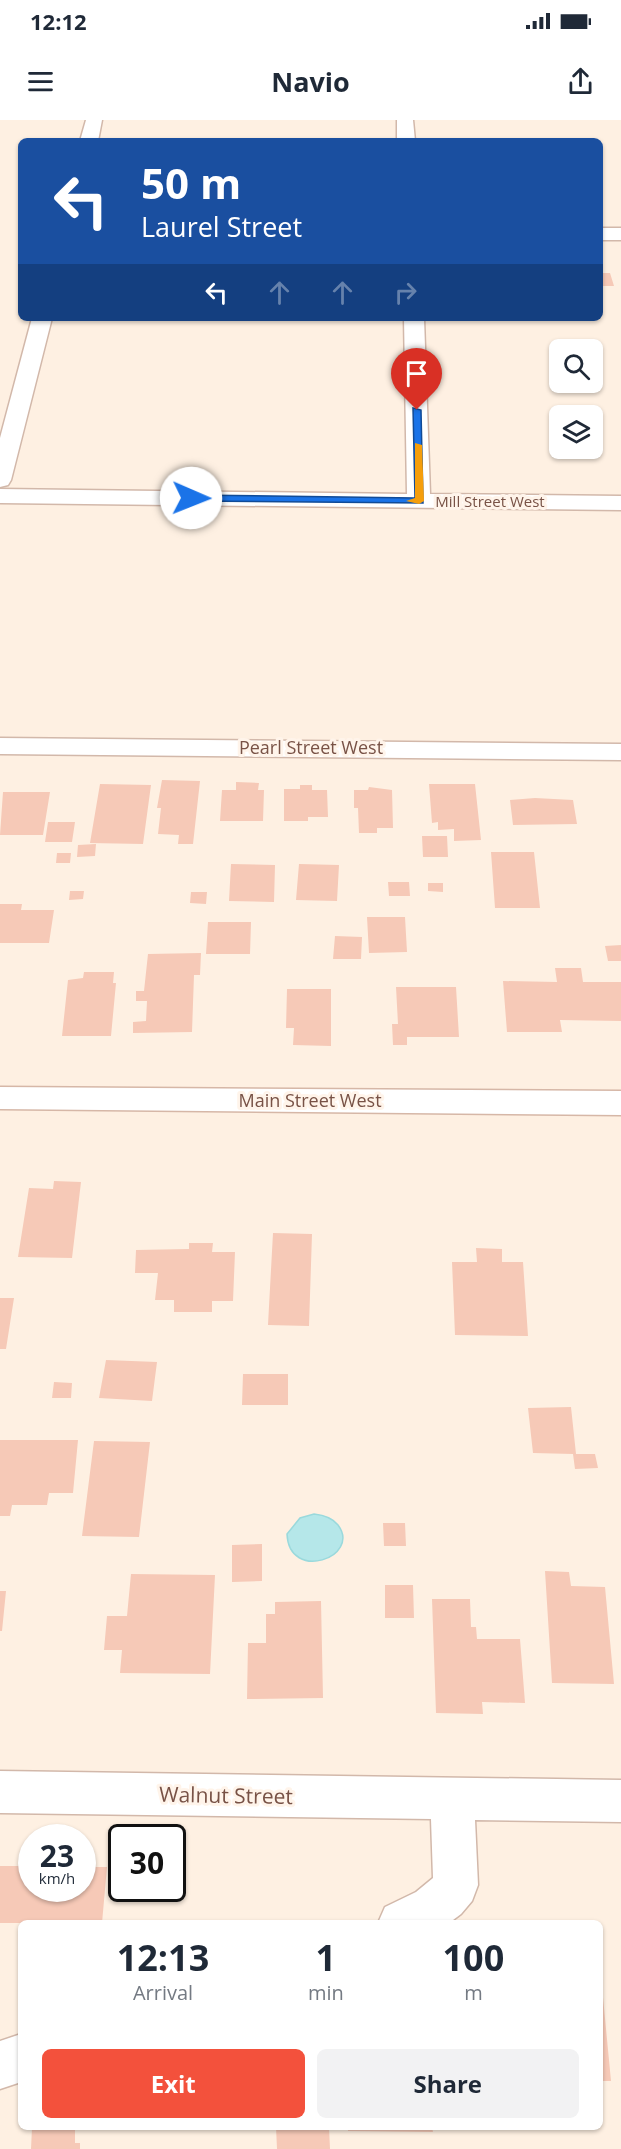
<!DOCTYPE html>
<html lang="en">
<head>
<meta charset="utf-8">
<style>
	:root { --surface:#fff; --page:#f2f2f3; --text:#1f2937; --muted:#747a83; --accent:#f3513c }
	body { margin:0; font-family:"Open Sans",sans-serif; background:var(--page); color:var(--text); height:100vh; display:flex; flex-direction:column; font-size:22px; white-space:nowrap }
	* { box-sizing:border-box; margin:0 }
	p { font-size:20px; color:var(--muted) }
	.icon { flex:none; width:33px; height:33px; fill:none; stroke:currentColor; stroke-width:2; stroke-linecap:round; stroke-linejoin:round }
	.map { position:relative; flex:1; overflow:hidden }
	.side { position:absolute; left:18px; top:1800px; width:585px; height:210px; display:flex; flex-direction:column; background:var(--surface); border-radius:9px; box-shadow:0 2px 4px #0004 }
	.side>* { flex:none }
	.guide { position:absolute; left:18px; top:18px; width:585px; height:183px; border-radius:9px; box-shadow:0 2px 4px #0004; background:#1a4fa0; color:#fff; overflow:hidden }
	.fabs { position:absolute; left:549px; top:219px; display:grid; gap:12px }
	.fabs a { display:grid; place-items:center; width:54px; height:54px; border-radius:9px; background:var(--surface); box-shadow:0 2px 4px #0004; font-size:30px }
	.speed { position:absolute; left:18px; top:1704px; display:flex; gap:12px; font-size:30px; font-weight:700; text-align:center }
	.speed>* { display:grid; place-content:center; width:78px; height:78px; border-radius:50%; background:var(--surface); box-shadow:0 2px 4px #0004; line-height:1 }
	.speed small { font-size:15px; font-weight:400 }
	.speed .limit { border:3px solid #111; border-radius:9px; background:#fff; color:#111 }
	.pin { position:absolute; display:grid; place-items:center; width:51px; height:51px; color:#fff; margin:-62px -26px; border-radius:50% 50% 50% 0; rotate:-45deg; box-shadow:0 0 6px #0007 }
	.pin .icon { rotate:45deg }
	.me { position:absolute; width:66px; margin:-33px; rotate:91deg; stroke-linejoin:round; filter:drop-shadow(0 0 4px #0008) }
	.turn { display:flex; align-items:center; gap:21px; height:126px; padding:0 24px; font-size:27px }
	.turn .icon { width:78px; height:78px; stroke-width:2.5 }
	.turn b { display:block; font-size:42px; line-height:51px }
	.lanes { display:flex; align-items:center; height:57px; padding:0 24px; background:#0003; justify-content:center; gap:30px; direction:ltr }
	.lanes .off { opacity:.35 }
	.eta { display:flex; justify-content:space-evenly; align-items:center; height:102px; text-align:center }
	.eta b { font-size:36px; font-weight:700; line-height:42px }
	.button { display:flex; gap:12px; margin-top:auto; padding:12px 24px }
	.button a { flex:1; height:69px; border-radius:9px; background:var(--accent); color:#fff; font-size:24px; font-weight:700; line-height:69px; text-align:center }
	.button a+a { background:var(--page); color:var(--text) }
	.status { display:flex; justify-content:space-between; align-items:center; height:42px; padding:0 30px; background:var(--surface); direction:ltr }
	.status svg { height:16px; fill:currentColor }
	header { display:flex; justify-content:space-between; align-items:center; height:78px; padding:0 24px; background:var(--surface); font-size:27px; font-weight:700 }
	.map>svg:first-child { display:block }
</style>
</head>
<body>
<div class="status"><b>12:12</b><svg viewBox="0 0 49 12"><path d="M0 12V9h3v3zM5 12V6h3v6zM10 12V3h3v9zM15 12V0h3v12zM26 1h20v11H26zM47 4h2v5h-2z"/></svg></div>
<header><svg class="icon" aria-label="menu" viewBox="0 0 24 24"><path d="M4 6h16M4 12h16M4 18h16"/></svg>Navio<svg class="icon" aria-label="share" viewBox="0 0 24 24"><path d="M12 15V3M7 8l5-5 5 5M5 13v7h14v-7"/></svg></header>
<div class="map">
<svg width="621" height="2029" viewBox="0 0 621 2029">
	<rect width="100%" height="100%" fill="#fef0e2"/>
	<path fill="#b5e7e9" stroke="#9ad9dc" stroke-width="1.5" d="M314,1394C323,1395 332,1397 338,1405C362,1437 289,1463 287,1414L300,1398Z"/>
	<path fill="#f6c9b7" d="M600,153H610L614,166H600Z
		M162,660L200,661L193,724H178L179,715L158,714L161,688H157Z
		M236,662L259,663L258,670H264L263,701H220L222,670H236Z
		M100,664L151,665L143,724L90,723Z
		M429,664H475L481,720L454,721V709L438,710V702L432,703Z
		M300,665H312V670H327L328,697H308V701H284V669H300Z
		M369,667L392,670L393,708H377V713H359L358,688H354V670H368Z
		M3,672H50L43,715H0Z
		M535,678L573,680L577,704L513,705L510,680Z
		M48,702H75L72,722H45Z
		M422,716H447L448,737H423Z
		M96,724L95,736L77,737L78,725Z
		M491,732H534L540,788H495Z
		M57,733H71L70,743H56Z
		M231,744L275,745L274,782L229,781Z
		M299,744L339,745L337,781L296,780Z
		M388,762H409L410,776H389Z
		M428,763H443V772L428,771Z
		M70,771H84L83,779L69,780Z
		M191,772H207L206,784L190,783Z
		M0,784H22L21,790H54L49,823H0Z
		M367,797H405L407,832L369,833Z
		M208,802H251L250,834H206Z
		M335,816L362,817L361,839H333Z
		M621,825V841H608L605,826Z
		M201,833L200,855H194L192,912L133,913V902L146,901L147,881H136V871H144L148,834Z
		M555,848H581L583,862H621V901L560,900L562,912H507L503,861L557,862Z
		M84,852H114L113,863H116L111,916H62L68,860L83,858Z
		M396,867H456L459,917H407V925H393L392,904H398Z
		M287,869H331V926L293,925L294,908H286Z
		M54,1061L81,1062L72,1138L18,1137L29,1068L53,1069Z
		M273,1113L312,1114L309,1206L268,1205Z
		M189,1123H213L212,1132H235L233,1181H212V1192H174V1180H155L158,1153H135L136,1130L189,1129Z
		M476,1128L502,1129V1142H523L528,1216L455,1215L452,1142H477Z
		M0,1178H14L6,1229H0Z
		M106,1240L157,1242L152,1281L99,1278Z
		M243,1254H288V1285H242Z
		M54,1262L72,1263L71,1278H52Z
		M571,1287L576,1334H595L598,1348L575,1349L573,1334L533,1333L528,1288Z
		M0,1320H78L73,1373H49L47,1385H12L10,1396H0Z
		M94,1321L150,1322L139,1417L82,1416Z
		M383,1403H405L406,1426H384Z
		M262,1424V1461L232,1462V1425Z
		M545,1451L569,1452L571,1466L605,1467L614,1564L552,1563Z
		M131,1454L215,1455L210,1554L120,1553L122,1530H104L107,1496H127Z
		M385,1465H413L414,1498H385Z
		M0,1471H6L2,1511H0Z
		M432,1479H470L471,1507H476L477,1519H520L525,1583L482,1582L483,1594L436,1593Z
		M321,1481L323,1578L247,1579L248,1523H266V1494H275V1482Z
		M0,1746H32V1768H82V1747H107L102,1803H0Z
		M600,1867H602L611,1961H600Z
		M75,2007V2023H80V2029H31L32,2008Z
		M276,2007H329L330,2029H277Z
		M348,2007H432L433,2012L348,2011Z"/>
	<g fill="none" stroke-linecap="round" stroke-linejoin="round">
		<defs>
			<path id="minor" d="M397,0H413L415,21H397Z
				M600,108H621V120H600Z
				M404,198H424L430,374L621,376V390L0,383V369L407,374Z
				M0,618L621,624V640L0,634Z
				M0,1651L621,1660V1702L475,1700L478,1765L472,1781L461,1794L449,1803H378L385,1787L416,1772L433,1758L431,1699L0,1693Z
				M21,1914V1962L0,1969V1921Z"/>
			<path id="tertiary" d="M86,0H102L98,21H80Z
				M32,198H52L11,360L8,365L0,367V318Z"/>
			<path id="secondary" d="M0,967L621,971V995L0,989Z"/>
		</defs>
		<use href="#minor" stroke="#d2b8aa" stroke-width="3"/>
		<use href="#tertiary" stroke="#d2b8aa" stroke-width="3"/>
		<use href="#secondary" stroke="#d6b7a7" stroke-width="3"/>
		<use href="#minor" fill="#fff" fill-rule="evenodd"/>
		<use href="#tertiary" fill="#fff" fill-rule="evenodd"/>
		<use href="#secondary" fill="#fff" fill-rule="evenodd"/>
	</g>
	<path fill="#1a73e8" stroke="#114b97" stroke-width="1.5" d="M413,288L421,290L423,383L191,381L187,378L191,375L415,378Z"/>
	<path fill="#f59e0b" d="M415,323L422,325L424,381L419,384L406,381L415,378Z"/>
	<g text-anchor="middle" stroke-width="6" stroke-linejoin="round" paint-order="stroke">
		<g font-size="15" fill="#785246" stroke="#fff4ea">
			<text x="490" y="387">Mill Street West</text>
		</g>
		<g font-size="18" fill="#785246" stroke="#fff4ea">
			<text x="311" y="634">Pearl Street West</text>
			<text x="310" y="987">Main Street West</text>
		</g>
		<g font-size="21" fill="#785246" stroke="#fff4ea">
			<text transform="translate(226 1676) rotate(1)" y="7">Walnut Street</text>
		</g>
	</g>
</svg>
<div class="fabs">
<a><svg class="icon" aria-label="search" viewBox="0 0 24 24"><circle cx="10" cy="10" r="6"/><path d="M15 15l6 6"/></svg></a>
<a><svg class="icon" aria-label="layers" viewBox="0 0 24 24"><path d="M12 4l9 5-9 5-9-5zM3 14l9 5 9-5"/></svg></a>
</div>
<div class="speed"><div>23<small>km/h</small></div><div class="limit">30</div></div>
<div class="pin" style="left:417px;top:290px;background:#d93025"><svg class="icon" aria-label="arrive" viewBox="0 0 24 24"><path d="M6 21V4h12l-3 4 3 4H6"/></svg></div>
<svg class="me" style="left:191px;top:378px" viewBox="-20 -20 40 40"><circle r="19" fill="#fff"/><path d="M0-13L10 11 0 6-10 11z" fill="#1a73e8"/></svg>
<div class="guide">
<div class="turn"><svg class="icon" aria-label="left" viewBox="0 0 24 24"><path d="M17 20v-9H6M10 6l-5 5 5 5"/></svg><div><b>50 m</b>Laurel Street</div></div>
<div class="lanes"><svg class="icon" aria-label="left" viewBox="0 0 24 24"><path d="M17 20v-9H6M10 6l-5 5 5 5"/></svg><svg class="icon off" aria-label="ahead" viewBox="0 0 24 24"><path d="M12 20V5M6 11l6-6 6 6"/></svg><svg class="icon off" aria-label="ahead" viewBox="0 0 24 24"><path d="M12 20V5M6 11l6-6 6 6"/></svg><svg class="icon off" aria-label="right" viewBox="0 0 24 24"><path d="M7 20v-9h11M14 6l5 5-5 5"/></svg></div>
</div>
<section class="side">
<div class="eta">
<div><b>12:13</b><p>Arrival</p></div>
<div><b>1</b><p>min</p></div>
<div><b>100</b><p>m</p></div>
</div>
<div class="button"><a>Exit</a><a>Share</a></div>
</section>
</div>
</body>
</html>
